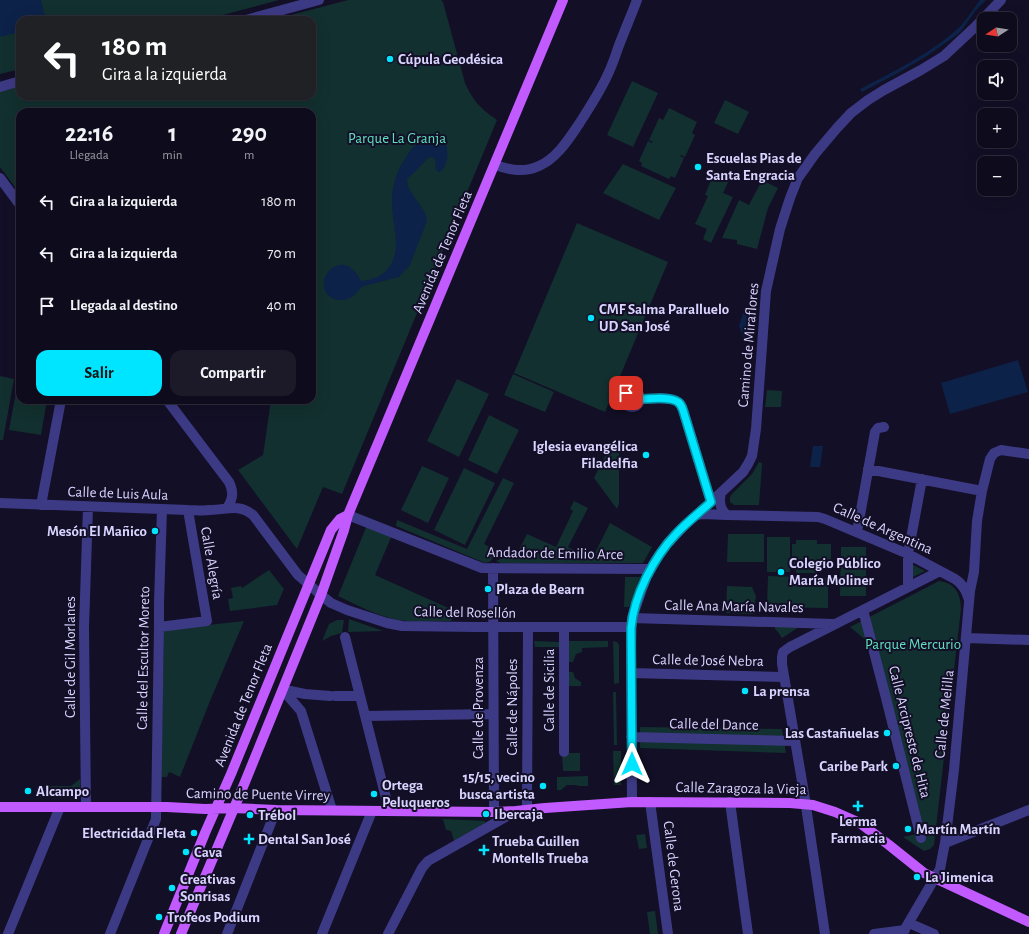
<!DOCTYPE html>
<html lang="es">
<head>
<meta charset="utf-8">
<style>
	:root { --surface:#0e0b1c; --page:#1c1929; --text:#f1f3f6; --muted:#9b9ba3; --line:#2e2b3b; --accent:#00e5ff }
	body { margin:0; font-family:"Alegreya Sans",sans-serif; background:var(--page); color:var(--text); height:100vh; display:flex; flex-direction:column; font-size:15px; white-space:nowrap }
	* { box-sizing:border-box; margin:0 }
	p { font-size:13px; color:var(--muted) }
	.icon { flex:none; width:22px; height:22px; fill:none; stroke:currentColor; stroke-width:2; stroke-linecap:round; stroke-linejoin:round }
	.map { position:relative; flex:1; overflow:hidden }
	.sheet { position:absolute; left:16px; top:108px; width:300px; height:296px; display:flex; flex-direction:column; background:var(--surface); border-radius:12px; box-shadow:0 4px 16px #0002,0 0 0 1px var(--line) }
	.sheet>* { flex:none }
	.banner { position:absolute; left:16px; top:16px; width:300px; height:84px; border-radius:12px; box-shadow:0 4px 16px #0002,0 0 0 1px var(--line); background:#202124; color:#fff; overflow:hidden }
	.needle { width:26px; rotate:258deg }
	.tools { position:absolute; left:977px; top:12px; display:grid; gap:8px }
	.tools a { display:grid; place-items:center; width:40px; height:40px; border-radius:8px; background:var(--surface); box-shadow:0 4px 16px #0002,0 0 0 1px var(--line); font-size:20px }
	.pin { position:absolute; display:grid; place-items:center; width:34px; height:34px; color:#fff; margin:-17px; border-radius:8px; box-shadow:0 2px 6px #0006 }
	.me { position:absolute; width:44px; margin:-22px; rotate:0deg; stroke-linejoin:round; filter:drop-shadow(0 0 3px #0008) }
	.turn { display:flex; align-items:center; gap:14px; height:84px; padding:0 20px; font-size:18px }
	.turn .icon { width:52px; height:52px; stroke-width:2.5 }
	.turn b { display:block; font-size:28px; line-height:34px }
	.eta { display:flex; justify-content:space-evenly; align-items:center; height:68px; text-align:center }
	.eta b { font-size:24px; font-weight:700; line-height:28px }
	.button { display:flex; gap:8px; margin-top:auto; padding:8px 20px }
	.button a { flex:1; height:46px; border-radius:12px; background:var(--accent); color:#111; font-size:16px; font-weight:700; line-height:46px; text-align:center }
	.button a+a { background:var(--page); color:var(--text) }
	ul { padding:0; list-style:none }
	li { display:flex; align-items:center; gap:12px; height:52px; padding:0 20px }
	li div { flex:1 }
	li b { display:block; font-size:15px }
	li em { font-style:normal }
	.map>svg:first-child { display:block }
</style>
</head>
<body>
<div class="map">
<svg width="1029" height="934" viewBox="0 0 1029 934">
	<rect width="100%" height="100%" fill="#130f26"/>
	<path fill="#12302f" d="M0,0H279L204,20H20V69L0,74Z
		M348,0H441L443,2L465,83C474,102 480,108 497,120L342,494L323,487L297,549L238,470L263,455L271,400H312V112H20V194L0,167V91L20,86V96H312V20H272Z
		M632,81L658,93L633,147L607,135Z
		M725,100L749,112L738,134L714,123Z
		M669,108L697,122L692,133L695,135L685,157L681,155L680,156L684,158L675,178L671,176L669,179L641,166L642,163L639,161L648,141L652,143L653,142L649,140L659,118L663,120Z
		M623,164L676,188L659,220L603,193Z
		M714,173L729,180L723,193L733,197L711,243L703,239L707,229L695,224L708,196L705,195Z
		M762,180L778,188L768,208L757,249L737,244V240L722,238L739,200L749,205Z
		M577,223L668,262L605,412L514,373Z
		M20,370V400H47L41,435L9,430Z
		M513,374L554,392L545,412L504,395Z
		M0,376L14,379L3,440H0Z
		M457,379L489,394L459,457L427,441Z
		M767,390L782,391L781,407H765Z
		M489,415L519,430L497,474L468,460Z
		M609,448L619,453V504L617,509L594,478Z
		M759,462L762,463V465L759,505H734L730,502V498L731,495L752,474Z
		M422,466L449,478L428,523L401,510Z
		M464,468L495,483L465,545L434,530Z
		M503,478L514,483L484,544L503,554L492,559L490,562L485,563L396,526L397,520L467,549Z
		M574,501L588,508L568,547L592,559L610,523L652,547L643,563H501L496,561L507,556L514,559L527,534L556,547L573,511L570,509Z
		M367,525L392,535L375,575L455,611L451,621C434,621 415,623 398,620C377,616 357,605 338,596Z
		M728,534H764V562H727Z
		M767,537H790V572H767Z
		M796,540H817V544H831V567H817V573H796V567H792V544H796Z
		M841,547H866V596H840Z
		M913,565L925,571L913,577Z
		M269,570L284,589L277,605L230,611L228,599L233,598L231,588L241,586L242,588Z
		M768,576L828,578V608L767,607Z
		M625,577H641L629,607H624Z
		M939,581C955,583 961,594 961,609L934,845L930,849L924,851L903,837L916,834L868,642L850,627Z
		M727,586L752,587L756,596L754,614L726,613Z
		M349,619L383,631L348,632Z
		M337,620H344L342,633L331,636L322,641L329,624Z
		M244,621L210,701L180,777L169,772L167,777H161L164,630Z
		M775,626L799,627L782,638L778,632L775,629Z
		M534,641L559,642L560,647H535Z
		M568,641H608V647L582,648V652L576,654L573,662H568Z
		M613,641L617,642L619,645V683L614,684Z
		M568,672H573L575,678L581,682V686H568Z
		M613,692H616L617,745H614Z
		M640,727L782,729L786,753L640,748Z
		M613,751H621V785H614Z
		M562,753H580V771H563Z
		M588,776V786H580L574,785H567L561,790H557V777Z
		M80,779V797H37V786H71Z
		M443,819L485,821V823L454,841L451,831L446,830Z
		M645,834L647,848L639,849L636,835Z
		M655,911L658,934H650L647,912Z"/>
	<path fill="#0c2248" d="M2,0H41L46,20H20V32L0,37V1Z
		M980,0H986L976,10L962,30L958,34L927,56L898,73L862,92L860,89C891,73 929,54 955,31C965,23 972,10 980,0Z
		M431,134C434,134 438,133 440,135C450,141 450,168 439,172L436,170L435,159L432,157L428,158L416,171L407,179C407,195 426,205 427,221L409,267L404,271L399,277L364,286C358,289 356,296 350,298C344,301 338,301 332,298C308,284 342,242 361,281C372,280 383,276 390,266C402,247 392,224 392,203C391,186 398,168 408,154C414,145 421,138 431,134Z
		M743,313H748L750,316L749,320L751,335L747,338L743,337L739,326Z
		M1018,360L1028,392L950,414L941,383Z
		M813,446H823L820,467H810Z"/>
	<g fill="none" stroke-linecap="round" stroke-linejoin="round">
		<path stroke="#3d3a85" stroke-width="10" d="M246,20L319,0
			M0,87L20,81
			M495,165C510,170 524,173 539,166C557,158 568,140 579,124C589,108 600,92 608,74C612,66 615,57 618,48C624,32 631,16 637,0
			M0,178L20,205
			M624 399a8 8 0 1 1 16 0a8 8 0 1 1-16 0Z
			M640,399C650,399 671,396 678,402C681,404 682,407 683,410L711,502
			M167,400L229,482C234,492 233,499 227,508
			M868,469L982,491
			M721,493C719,501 720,510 727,515
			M0,503L188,510C195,510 203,511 210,510C227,510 238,503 253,515L298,575L321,595L331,603L347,610L387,623L402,626L475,627H631
			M41,505L61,400
			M348,515L482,568L651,569
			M696,515L703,514L727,515L818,517L825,519L908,554L955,579C963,584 966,591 969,600
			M857,532L875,432L878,428L884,427
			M493,568L494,812
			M908,586V554L922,479
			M863,610L886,698L921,838
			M632,618L834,624
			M159,627L207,621L188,510
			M564,627V752
			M345,637L386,798L388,811
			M966,638L1029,640
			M631,673L784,677
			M290,691L305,694L330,696
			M288,696L301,711L332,810
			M335,696H360
			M365,716L493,714
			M631,737L795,741
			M632,802L631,645L632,618L642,589L647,576L656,560L667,544L685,525L711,502L743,472L748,464L752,456L756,429L766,291L780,229L790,198L798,178L815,154L837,128L851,113L868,100L884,90L921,70L944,56L974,28L1001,0
			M650,802L668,934
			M730,802L748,934
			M86,807L84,628L88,507
			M525,810L527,806V803L528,628
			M945,843L1029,810
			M909,923L934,934
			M8,934L60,807
			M110,934L156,819L159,627V603L162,509
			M227,934L276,810
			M322,934L372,811
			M388,934L422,868L428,861L516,811
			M825,934L804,793L782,664V657L783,652L790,647L940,571
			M874,934L905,930
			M902,934L940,869L943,853L945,843L954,770L970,591L974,572L977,521L982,491L990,459L994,453L1001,450L1029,454"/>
		<path stroke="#c25bff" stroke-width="10" d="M0,807H167L205,809L234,808L276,810L494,812L516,811L545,808L632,802L790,803L813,805L835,812L860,823L889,845L924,873L1029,922
			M164,934L205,833L231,774L331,530L340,519L348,515
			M181,934L245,782L321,595L344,530L348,515L563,0"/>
	</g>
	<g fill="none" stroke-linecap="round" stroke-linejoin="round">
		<defs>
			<path id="route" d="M626,393C633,389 639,391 640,399C650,399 670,396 678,402C681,404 682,407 683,410L711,502C699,513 687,522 676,534C654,557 634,595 631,628L632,764"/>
		</defs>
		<use href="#route" stroke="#0095a6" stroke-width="10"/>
		<use href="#route" stroke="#00e5ff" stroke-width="7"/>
	</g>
	<g fill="#00e5ff" stroke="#130f26" stroke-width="1.5">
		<circle cx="390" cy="59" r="4"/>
		<circle cx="698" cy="167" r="4"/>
		<circle cx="591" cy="318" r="4"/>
		<circle cx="646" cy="455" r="4"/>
		<circle cx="155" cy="531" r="4"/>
		<circle cx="781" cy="572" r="4"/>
		<circle cx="488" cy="589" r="4"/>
		<circle cx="745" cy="691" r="4"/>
		<circle cx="887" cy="733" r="4"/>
		<circle cx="896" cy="766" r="4"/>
		<circle cx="543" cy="786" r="4"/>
		<circle cx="28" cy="791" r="4"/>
		<circle cx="374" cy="794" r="4"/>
		<path d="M856 800h4v4h4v4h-4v4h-4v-4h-4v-4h4z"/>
		<circle cx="486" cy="814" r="4"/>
		<circle cx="250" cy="815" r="4"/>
		<circle cx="908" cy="829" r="4"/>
		<circle cx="194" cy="833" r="4"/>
		<path d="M247 833h4v4h4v4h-4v4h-4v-4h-4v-4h4z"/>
		<path d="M482 844h4v4h4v4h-4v4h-4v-4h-4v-4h4z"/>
		<circle cx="186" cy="852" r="4"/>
		<circle cx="917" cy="877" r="4"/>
		<circle cx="172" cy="888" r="4"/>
		<circle cx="159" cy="917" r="4"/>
	</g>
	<g text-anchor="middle" stroke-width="4" stroke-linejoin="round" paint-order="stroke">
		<g font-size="15" font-weight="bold" fill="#d9d4ff" stroke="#130f26" text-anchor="start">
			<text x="398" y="64">Cúpula Geodésica</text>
			<text x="706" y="163">Escuelas Pias de<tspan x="706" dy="17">Santa Engracia</tspan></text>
			<text x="599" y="314">CMF Salma Paralluelo<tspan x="599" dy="17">UD San José</tspan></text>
			<text x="638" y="451" text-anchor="end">Iglesia evangélica<tspan x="638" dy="17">Filadelfia</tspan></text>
			<text x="147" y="536" text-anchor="end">Mesón El Mañico</text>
			<text x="789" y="568">Colegio Público<tspan x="789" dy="17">María Moliner</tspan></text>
			<text x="496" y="594">Plaza de Bearn</text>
			<text x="753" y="696">La prensa</text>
			<text x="879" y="738" text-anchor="end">Las Castañuelas</text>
			<text x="888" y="771" text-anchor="end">Caribe Park</text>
			<text x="535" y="782" text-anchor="end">15/15, vecino<tspan x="535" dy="17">busca artista</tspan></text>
			<text x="382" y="790">Ortega<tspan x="382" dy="17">Peluqueros</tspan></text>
			<text x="36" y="796">Alcampo</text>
			<text x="494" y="819">Ibercaja</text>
			<text x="258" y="820">Trébol</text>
			<text x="858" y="826" text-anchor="middle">Lerma<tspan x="858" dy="17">Farmacia</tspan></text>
			<text x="916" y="834">Martín Martín</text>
			<text x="186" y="838" text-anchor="end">Electricidad Fleta</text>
			<text x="258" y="844">Dental San José</text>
			<text x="492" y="846">Trueba Guillen<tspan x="492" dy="17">Montells Trueba</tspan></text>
			<text x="194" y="857">Cava</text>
			<text x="925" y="882">La Jimenica</text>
			<text x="180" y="884">Creativas<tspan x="180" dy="17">Sonrisas</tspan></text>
			<text x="167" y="922">Trofeos Podium</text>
		</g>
		<g font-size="15" fill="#5fe0c0" stroke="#130f26">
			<text x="397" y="143">Parque La Granja</text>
			<text x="913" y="649">Parque Mercurio</text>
		</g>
		<g font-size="15" fill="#d9d4ff" stroke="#130f26">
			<text transform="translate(442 252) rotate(-67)" y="5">Avenida de Tenor Fleta</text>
			<text transform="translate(748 345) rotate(-85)" y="5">Camino de Miraflores</text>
			<text transform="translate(118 493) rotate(2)" y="5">Calle de Luis Aula</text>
			<text transform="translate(883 528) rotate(24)" y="5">Calle de Argentina</text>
			<text transform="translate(555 553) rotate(1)" y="5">Andador de Emilio Arce</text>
			<text transform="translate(212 563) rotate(80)" y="5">Calle Alegría</text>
			<text transform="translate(734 606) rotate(1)" y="5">Calle Ana María Navales</text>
			<text transform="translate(465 612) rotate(1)" y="5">Calle del Rosellón</text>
			<text transform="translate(70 657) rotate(-90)" y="5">Calle de Gil Morlanes</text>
			<text transform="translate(143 658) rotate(-89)" y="5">Calle del Escultor Moreto</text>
			<text transform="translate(708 660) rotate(1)" y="5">Calle de José Nebra</text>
			<text transform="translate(549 690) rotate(-90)" y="5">Calle de Sicilia</text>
			<text transform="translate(243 705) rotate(-68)" y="5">Avenida de Tenor Fleta</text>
			<text transform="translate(512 707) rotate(-90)" y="5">Calle de Nápoles</text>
			<text transform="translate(478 708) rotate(-90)" y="5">Calle de Provenza</text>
			<text transform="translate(944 714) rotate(-84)" y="5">Calle de Melilla</text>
			<text transform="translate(714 724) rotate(1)" y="5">Calle del Dance</text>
			<text transform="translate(910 732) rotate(76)" y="5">Calle Arcipreste de Hita</text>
			<text transform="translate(741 788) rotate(1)" y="5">Calle Zaragoza la Vieja</text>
			<text transform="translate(258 794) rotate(1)" y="5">Camino de Puente Virrey</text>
			<text transform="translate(674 866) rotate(83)" y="5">Calle de Gerona</text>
		</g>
	</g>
</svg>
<div class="tools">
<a><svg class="needle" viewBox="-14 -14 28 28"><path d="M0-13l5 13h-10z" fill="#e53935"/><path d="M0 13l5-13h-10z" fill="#9b9ba3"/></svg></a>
<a><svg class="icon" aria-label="sound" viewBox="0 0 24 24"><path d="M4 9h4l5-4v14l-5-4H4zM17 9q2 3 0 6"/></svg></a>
<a>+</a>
<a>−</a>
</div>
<div class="pin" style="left:626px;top:393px;background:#d93025"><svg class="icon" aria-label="arrive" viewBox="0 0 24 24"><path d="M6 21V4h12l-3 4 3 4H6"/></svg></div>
<svg class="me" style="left:632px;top:764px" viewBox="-20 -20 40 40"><path d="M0-17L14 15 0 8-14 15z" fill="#00e5ff" stroke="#fff" stroke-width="4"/></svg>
<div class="banner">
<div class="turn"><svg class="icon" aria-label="left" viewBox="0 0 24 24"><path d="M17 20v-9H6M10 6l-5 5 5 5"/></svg><div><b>180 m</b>Gira a la izquierda</div></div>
</div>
<section class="sheet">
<div class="eta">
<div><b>22:16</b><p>Llegada</p></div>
<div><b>1</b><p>min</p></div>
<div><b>290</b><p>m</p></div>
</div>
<ul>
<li><svg class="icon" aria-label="left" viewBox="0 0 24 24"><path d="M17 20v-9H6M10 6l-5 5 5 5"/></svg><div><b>Gira a la izquierda</b></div><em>180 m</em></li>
<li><svg class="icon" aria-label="left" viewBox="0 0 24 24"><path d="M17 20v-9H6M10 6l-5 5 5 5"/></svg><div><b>Gira a la izquierda</b></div><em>70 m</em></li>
<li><svg class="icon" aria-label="arrive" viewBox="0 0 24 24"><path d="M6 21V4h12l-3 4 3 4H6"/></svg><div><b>Llegada al destino</b></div><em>40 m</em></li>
</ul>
<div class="button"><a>Salir</a><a>Compartir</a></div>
</section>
</div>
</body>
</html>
